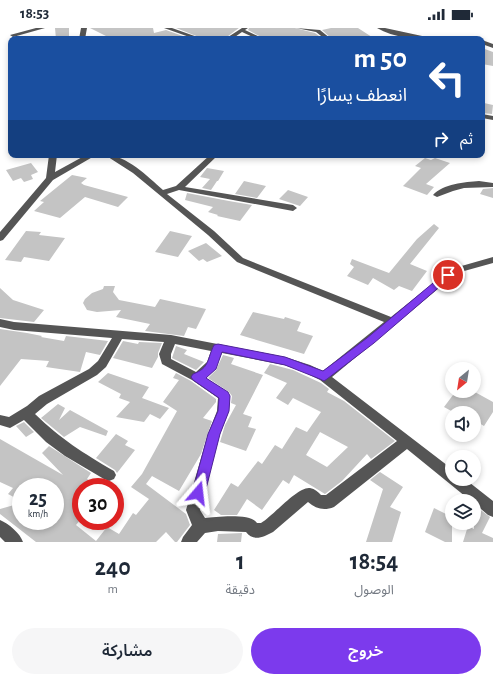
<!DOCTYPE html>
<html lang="ar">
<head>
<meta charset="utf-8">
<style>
	:root { --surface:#fff; --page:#f6f6f7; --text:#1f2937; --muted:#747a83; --accent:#7c3aed }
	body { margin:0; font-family:"Alegreya Sans","Noto Sans Arabic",sans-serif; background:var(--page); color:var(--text); direction:rtl; height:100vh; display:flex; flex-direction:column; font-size:15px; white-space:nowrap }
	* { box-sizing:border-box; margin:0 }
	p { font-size:13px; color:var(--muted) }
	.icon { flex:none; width:22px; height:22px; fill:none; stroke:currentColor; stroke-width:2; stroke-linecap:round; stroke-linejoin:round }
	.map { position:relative; height:514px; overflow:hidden; direction:ltr }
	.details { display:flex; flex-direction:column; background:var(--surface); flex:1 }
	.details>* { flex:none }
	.guide { position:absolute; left:8px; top:8px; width:477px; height:122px; border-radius:8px; box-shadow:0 2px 6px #0003; direction:rtl; background:#1a4fa0; color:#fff; overflow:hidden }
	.needle { width:26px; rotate:210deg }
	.tools { position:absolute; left:445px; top:334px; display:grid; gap:8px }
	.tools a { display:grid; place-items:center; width:36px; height:36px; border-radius:50%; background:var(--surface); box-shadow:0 2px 6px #0003; font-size:20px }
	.speed { position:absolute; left:12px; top:450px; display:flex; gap:8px; font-size:20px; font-weight:700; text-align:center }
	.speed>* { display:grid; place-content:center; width:52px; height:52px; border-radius:50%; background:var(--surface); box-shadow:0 2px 6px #0003; line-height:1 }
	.speed small { font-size:10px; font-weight:400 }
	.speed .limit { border:6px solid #d22; background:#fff; color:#111 }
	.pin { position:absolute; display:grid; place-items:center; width:34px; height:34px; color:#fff; margin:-17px; border:2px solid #fff; border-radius:50%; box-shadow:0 1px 4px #0007 }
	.me { position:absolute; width:44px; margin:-22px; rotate:17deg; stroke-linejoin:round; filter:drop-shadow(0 0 3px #0008) }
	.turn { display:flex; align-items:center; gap:14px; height:84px; padding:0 12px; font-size:18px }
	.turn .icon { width:52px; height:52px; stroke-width:2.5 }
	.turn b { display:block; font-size:28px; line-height:34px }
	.then { display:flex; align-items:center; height:38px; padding:0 12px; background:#0003; gap:8px; font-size:15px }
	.eta { display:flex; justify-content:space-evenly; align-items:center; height:68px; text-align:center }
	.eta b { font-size:24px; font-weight:600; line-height:28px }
	.primary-button { display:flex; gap:8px; margin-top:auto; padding:8px 12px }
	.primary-button a { flex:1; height:46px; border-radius:24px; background:var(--accent); color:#fff; font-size:16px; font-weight:600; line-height:46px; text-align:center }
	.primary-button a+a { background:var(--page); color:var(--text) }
	.status { display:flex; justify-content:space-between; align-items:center; height:28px; padding:0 20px; background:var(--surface); direction:ltr }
	.status svg { height:11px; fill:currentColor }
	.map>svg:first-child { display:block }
</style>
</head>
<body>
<div class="status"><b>18:53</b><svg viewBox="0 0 49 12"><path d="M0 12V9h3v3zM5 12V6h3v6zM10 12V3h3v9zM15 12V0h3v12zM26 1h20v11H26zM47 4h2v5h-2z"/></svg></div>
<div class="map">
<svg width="493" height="514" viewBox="0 0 493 514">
	<rect width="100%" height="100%" fill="#fff"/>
	<path fill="#c4c4c4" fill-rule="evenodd" d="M55,0H69V11H56Z
		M90,0H153L154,5L166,2L191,11H150L145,8L141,11H112Z
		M176,0H239L224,11H204Z
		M249,0H295L315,5L323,11H265L248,2Z
		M331,0H358L375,11H332L322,2Z
		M482,20L493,24V38L482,36Z
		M484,75L493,77L492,86L482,85Z
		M425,130L431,132L435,130L450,135L426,156L434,159L427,167L403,158L421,140L415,138Z
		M31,135L38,144L31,147L33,151L24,154L21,150L13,153L6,142Z
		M207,140L224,143L218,153H216H217L211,162L202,160L210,151L200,149Z
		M72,147L87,150L81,155L84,157L128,169L118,179L85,169L60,190L34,183L44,174L40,173Z
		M244,153L266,158L257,170L235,166Z
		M493,160V170L480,166L483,161Z
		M288,162L308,169L300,178L279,171Z
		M187,165L229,173L252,177L240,193L217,188L218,187L208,184L213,179L185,172Z
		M434,196L439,200L410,236L427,243L412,263L399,258L394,262L373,250L368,257L347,248L354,239L350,236L352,231L389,245L417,211Z
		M26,203L41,204L39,207L65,210L49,233L24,229L21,234L5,232Z
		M170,203L192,208L178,229L155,224Z
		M206,215L222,228L207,234L203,231L199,233L188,223Z
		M104,258H115L113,264L119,272L155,279L160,271L206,281L196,301L188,299L184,308L145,303L150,296L116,289L121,282L97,284L87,282L83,275L85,271L92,265L103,261Z
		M0,260L13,272L44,282L34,294L0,290Z
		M253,284L284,291L285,289L301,294L297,303L313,308L304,326L240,307Z
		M0,301L27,305L42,308L41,309L64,313L66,308L108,313L100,327L86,324L80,344L46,339L49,333L21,331L0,358Z
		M123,313L138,316L139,314L162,315L158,325V329L152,340L113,330Z
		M176,318L187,322L184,326L204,334L196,342L172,330Z
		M223,327L234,330L231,336L263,347L243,386L252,389L248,399L256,401L246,423L220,414L225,397L236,377L231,375L232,368L229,364L208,350L216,342Z
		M270,336L293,342L321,355L329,361L327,364L344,373L395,413L371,431L367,426L342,453L325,466L294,447L289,456L283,452L262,482L247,471L237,487H221L214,482L231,455L238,459L258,433L262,436L275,417L282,421L296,399L307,404L321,384L293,370L288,377L276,370L287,355L264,345ZM320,404L348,419L327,439L306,427Z
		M108,345L149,359L142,370L169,380L160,391L150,386L144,394L116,389L130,374L119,370L121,366L98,354Z
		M176,345L191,353L216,371V374L203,390L212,393L201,426L179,463L152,448L146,456L186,486L190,497L177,514H175L166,504L156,514H36L0,486V481L21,475V493H55V459H21V473L8,466L13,460L0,454V411L63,447L42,425L49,418L91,445L87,451L98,459H81V491L76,497L96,513L107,499L119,506L133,485L136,487L149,471L131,459L142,446L177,383L163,374L179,352L173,350Z
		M456,363H473L493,374V384L484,398L474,392V385H455L444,379Z
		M58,376L65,380L59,392L70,382L108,403L106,408L80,399L64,409L41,390Z
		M24,394L34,404L26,409L16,398Z
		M116,406L128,413L125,417L135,422L117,445L115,442L96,430Z
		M380,444L403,459L390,479L401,484L392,514H366L383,461L370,452Z
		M474,477L490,489L482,505L493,510V514H463L468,498L474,501Z
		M434,480L452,489V514H445L425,504Z
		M218,506L242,505L241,514H217Z"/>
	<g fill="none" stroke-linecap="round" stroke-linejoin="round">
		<path fill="#555" fill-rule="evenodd" d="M36,0H45L13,9L10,7Z
			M81,0H87L85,11H79Z
			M164,0H172L203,11H195Z
			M242,0H248L245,2L264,11H257L242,4L232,11H225Z
			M296,0L320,2L331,11H325L316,4Z
			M377,0H385L436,11C418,11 393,10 377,0Z
			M145,9L148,10L149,11H142Z
			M482,12L493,16V20L482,16Z
			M482,86L493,88V92L482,90Z
			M49,127H57L55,144L86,127H96L53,152L3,212L0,213V204L46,150Z
			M105,127C127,127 147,148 163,162L176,158L210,127H218L185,159L293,177L297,180L293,183L179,162L167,166L214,203L243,230L391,289L451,241L493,229V235L457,245L332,349L452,441V451H465L493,473V489L488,487L474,475V473H471L407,421L334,479C324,483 316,481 308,474L273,504C264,509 253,514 246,504L218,503L205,505L197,514H181L183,509L192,497L186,482L208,406L217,383L218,370L192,352L162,336L159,326L164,314L122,311L106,339L97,347L47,376L35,386C61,411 83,425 114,443L116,447L114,451L109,453L104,451L65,428L46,414L24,392L10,400L0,397V387L9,389L27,378L39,368L89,341L98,333L112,310L14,302L0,299V291L14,294L171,307L285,329L310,337L323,343L384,294L237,234L208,207L133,145ZM175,316L211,323L207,334L196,344L171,331V326ZM222,325L284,337L302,343L320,352L397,413L326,467H321C318,464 315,461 310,460C298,458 273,488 261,495H257C251,485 216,489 205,490L200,482L220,406L229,383L230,368L228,365L206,350L215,341Z
			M479,153L493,155V159L464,160L453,163L437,169L433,167C443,156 465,154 479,153Z
			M0,492C9,496 20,505 23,514H5L0,509Z"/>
	</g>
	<path fill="#7c3aed" stroke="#51269a" d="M448,244L451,245L452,247L451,249L374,315L327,351L324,353L320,351L285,337L222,324L216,341L206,350L228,364L230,368L229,383L220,406L205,465L203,470L198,471L194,470L192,465L208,406L218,383L219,370L193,352L191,349L193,346C210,340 207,331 214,317L218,316L285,329L323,343L367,310L445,245Z"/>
</svg>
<div class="tools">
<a><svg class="needle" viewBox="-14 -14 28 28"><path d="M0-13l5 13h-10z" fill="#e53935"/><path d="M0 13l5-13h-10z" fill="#747a83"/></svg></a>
<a><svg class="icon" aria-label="sound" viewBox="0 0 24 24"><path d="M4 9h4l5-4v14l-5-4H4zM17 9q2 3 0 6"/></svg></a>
<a><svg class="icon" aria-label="search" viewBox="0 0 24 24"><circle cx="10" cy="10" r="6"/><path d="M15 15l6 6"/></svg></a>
<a><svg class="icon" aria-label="layers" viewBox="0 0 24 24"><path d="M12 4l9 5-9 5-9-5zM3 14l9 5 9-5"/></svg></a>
</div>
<div class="speed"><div>25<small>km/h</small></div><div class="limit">30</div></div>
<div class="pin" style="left:448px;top:247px;background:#d93025"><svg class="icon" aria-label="arrive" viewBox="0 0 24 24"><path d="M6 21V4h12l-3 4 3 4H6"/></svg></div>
<svg class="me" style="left:198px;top:465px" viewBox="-20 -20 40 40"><path d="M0-17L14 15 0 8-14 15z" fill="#7c3aed" stroke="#fff" stroke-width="4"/></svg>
<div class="guide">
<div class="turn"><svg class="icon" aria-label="left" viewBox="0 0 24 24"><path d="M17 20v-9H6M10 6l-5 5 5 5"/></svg><div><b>50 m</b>انعطف يسارًا</div></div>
<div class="then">ثم<svg class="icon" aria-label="right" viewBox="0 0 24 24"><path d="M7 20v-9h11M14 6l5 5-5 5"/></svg></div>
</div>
</div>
<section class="details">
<div class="eta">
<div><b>18:54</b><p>الوصول</p></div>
<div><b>1</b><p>دقيقة</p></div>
<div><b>240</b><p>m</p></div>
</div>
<div class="primary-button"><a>خروج</a><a>مشاركة</a></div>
</section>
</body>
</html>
